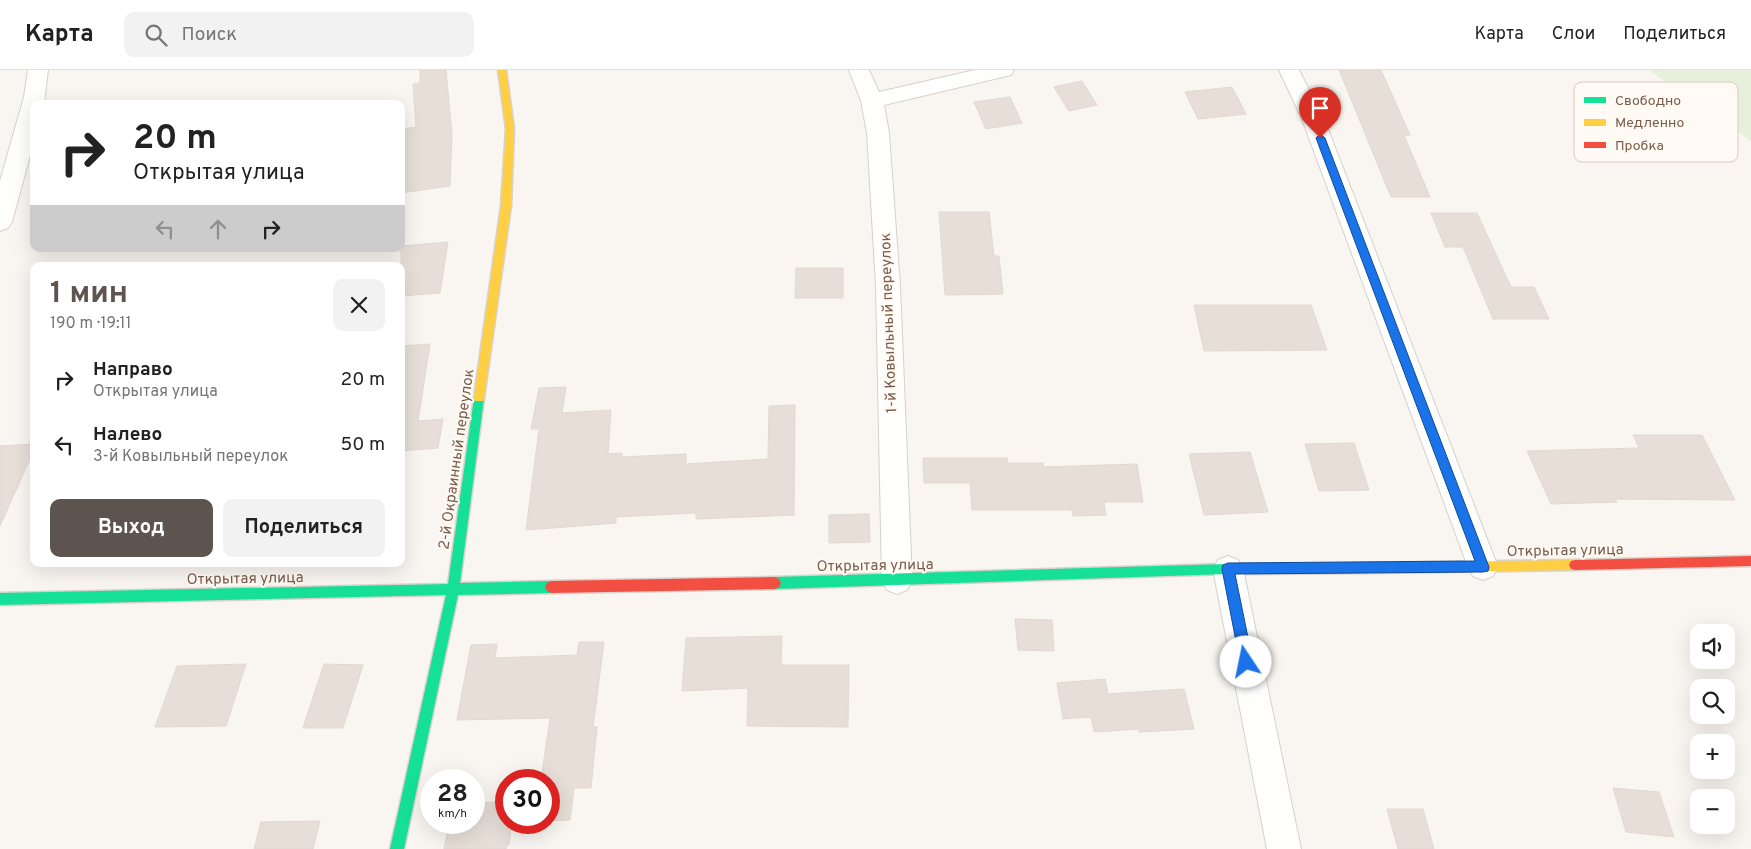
<!DOCTYPE html>
<html lang="ru">
<head>
<meta charset="utf-8">
<style>
	:root { --surface:#fff; --page:#f2f2f2; --text:#222; --muted:#767676; --line:#e0e0e0; --accent:#5d544f }
	body { margin:0; font-family:Overpass,sans-serif; background:var(--page); color:var(--text); height:100vh; display:flex; flex-direction:column; font-size:19px; white-space:nowrap }
	* { box-sizing:border-box; margin:0 }
	p { font-size:16px; color:var(--muted) }
	.icon { flex:none; width:28px; height:28px; fill:none; stroke:currentColor; stroke-width:2; stroke-linecap:round; stroke-linejoin:round }
	.map { position:relative; flex:1; overflow:hidden }
	.side { position:absolute; left:30px; top:192px; width:375px; height:305px; display:flex; flex-direction:column; background:var(--surface); border-radius:10px; box-shadow:0 5px 20px #0002 }
	.side>* { flex:none }
	.top-card { position:absolute; left:30px; top:30px; width:375px; height:152px; border-radius:10px; box-shadow:0 5px 20px #0002; background:#fff; color:var(--text); overflow:hidden }
	.controls { position:absolute; left:1690px; top:554px; display:grid; gap:10px }
	.controls a { display:grid; place-items:center; width:45px; height:45px; border-radius:10px; background:var(--surface); box-shadow:0 5px 20px #0002; font-size:25px }
	.speed { position:absolute; left:420px; top:699px; display:flex; gap:10px; font-size:25px; font-weight:700; text-align:center }
	.speed>* { display:grid; place-content:center; width:65px; height:65px; border-radius:50%; background:var(--surface); box-shadow:0 5px 20px #0002; line-height:1 }
	.speed small { font-size:12px; font-weight:400 }
	.speed .limit { border:8px solid #d22; background:#fff; color:#111 }
	.pin { position:absolute; display:grid; place-items:center; width:42px; height:42px; color:#fff; margin:-51px -21px; border-radius:50% 50% 50% 0; rotate:-45deg; box-shadow:0 0 5px #0007 }
	.pin .icon { rotate:45deg }
	.me { position:absolute; width:55px; margin:-28px; rotate:349deg; stroke-linejoin:round; filter:drop-shadow(0 0 4px #0008) }
	.turn { display:flex; align-items:center; gap:18px; height:105px; padding:0 20px; font-size:22px }
	.turn .icon { width:65px; height:65px; stroke-width:2.5 }
	.turn b { display:block; font-size:35px; line-height:42px }
	.lanes { display:flex; align-items:center; height:48px; padding:0 20px; background:#0003; justify-content:center; gap:25px; direction:ltr }
	.lanes .off { opacity:.35 }
	.round { display:grid; place-items:center; flex:none; width:52px; height:52px; border-radius:10px; background:var(--page) }
	.summary { display:flex; align-items:center; justify-content:space-between; height:85px; padding:0 20px }
	h1 { font-size:30px; font-weight:700; line-height:38px; color:var(--accent) }
	.action { display:flex; gap:10px; margin-top:auto; padding:10px 20px }
	.action a { flex:1; height:58px; border-radius:10px; background:var(--accent); color:#fff; font-size:20px; font-weight:700; line-height:58px; text-align:center }
	.action a+a { background:var(--page); color:var(--text) }
	ul { padding:0; list-style:none }
	li { display:flex; align-items:center; gap:15px; height:65px; padding:0 20px }
	li div { flex:1 }
	li b { display:block; font-size:19px }
	li em { font-style:normal }
	header { display:flex; align-items:center; gap:30px; box-sizing:border-box; height:70px; padding:0 25px; background:var(--surface); border-bottom:1px solid var(--line) }
	header strong { font-size:24px }
	nav { display:flex; gap:28px; margin-inline-start:auto; font-size:18px }
	.search { width:350px; height:45px; background:var(--page); display:flex; align-items:center; gap:12px; box-sizing:border-box; padding:0 18px; border-radius:10px; color:var(--muted); font-size:19px }
	.map>svg:first-child { display:block }
</style>
</head>
<body>
<header>
<strong>Карта</strong>
<div class="search"><svg class="icon" aria-label="search" viewBox="0 0 24 24"><circle cx="10" cy="10" r="6"/><path d="M15 15l6 6"/></svg>Поиск</div>
<nav><a>Карта</a><a>Слои</a><a>Поделиться</a></nav>
</header>
<div class="map">
<svg width="1751" height="779" viewBox="0 0 1751 779">
	<rect width="100%" height="100%" fill="#f9f5f0"/>
	<path fill="#e7f0db" d="M1649,0H1751V71Z"/>
	<path fill="#e6ded7" stroke="#e2d8d2" d="M420,0H446L452,65L450,116L401,123V59L416,57L413,14L420,13Z
		M1339,0H1381L1410,65H1404L1430,127H1391Z
		M1082,11L1097,35L1069,41L1054,17Z
		M1232,17L1246,44L1198,49L1185,22Z
		M1010,27L1022,53L986,59L974,32Z
		M939,142H989L994,186H999L1003,224L945,225Z
		M1431,143H1477L1511,217H1534L1549,249H1493L1463,177H1445Z
		M448,172L440,223L401,226V176Z
		M796,198H843V228H795Z
		M1194,235H1311L1327,280L1204,281Z
		M430,274L418,351L443,349L438,378L401,381V276Z
		M566,317L562,343L611,340L608,384L622,383V387L686,384V394L768,389L769,336L795,335L794,445L696,449V443L616,447V453L526,460L539,359H531L539,318Z
		M1633,365H1702L1735,430L1615,429L1617,432L1551,434L1527,381L1639,378Z
		M1354,373L1369,420L1319,421L1305,374Z
		M34,374V380L0,456V376Z
		M1250,382L1268,442L1204,445L1189,384Z
		M923,388H1007L1008,393H1043L1044,397L1137,394L1143,432H1104L1106,445L1073,446L1072,440H972L970,413H924Z
		M869,444L870,472L829,473V445Z
		M1015,549L1052,550L1054,581L1018,580Z
		M782,566L781,595H849L848,657L747,656L748,618L682,621L686,568Z
		M579,572H604L593,657H597L591,718H574L570,750L549,751V710H541L550,648L457,650L471,575L497,574L495,588L577,585Z
		M246,594L226,656L155,657L177,596Z
		M324,594L363,595L343,658H303Z
		M1105,609L1108,624L1184,619L1194,659L1139,662V659L1094,662L1091,647L1063,649L1057,613Z
		M1613,718L1659,722L1674,767L1626,762Z
		M506,732V752H512L509,775H507L506,779H444L449,752H474V733Z
		M1387,739H1423L1434,779H1398Z
		M320,751L313,779H254L261,752Z"/>
	<g fill="none" stroke-linecap="round" stroke-linejoin="round">
		<defs>
			<path id="street" d="M28,0H48L44,34H34V71L12,152L8,158L0,161V111L24,27Z
				M849,0H869L879,22L975,0H1014L1011,5L884,35L889,63L900,216L912,510L907,520L897,524L887,520L882,510L876,216L867,63L861,31Z
				M1279,0H1299L1324,49L1498,497L1493,506L1483,510L1473,506L1468,497L1302,49Z
				M1228,486L1238,490L1243,499L1301,779H1267L1213,499L1218,490Z"/>
			<path id="fast" d="M479,324L483,325L484,328L460,513L551,511L555,513L557,517L555,521L551,523L458,525L404,779H390L446,525L0,535V523L448,514L474,328L475,325Z
				M1365,493L1369,494L1371,498L1369,502L1365,503L1228,504L775,519L771,517L769,513L771,509L775,507L1228,494Z"/>
			<path id="slow" d="M498,0H506L514,59L511,136L484,328L483,331H475L474,328L501,136L506,59Z
				M1575,490L1579,491L1581,495L1579,499L1575,500L1365,503L1361,502L1359,498L1361,494L1365,493Z"/>
			<path id="jam" d="M1751,486V496L1575,500L1571,499L1569,495L1571,491L1575,490Z
				M775,507L779,509L781,513L779,517L775,519L551,523L547,521L545,517L547,513L551,511Z"/>
		</defs>
		<use href="#street" stroke="#d7d1cb" stroke-width="2"/>
		<use href="#fast" stroke="#d9d2cb" stroke-width="3"/>
		<use href="#slow" stroke="#d9d2cb" stroke-width="3"/>
		<use href="#jam" stroke="#d9d2cb" stroke-width="3"/>
		<use href="#street" fill="#fefefd" fill-rule="evenodd"/>
		<use href="#fast" fill="#16e098" fill-rule="evenodd"/>
		<use href="#slow" fill="#ffcf43" fill-rule="evenodd"/>
		<use href="#jam" fill="#f24e42" fill-rule="evenodd"/>
	</g>
	<path fill="#1a73e8" stroke="#114b97" d="M1320,64L1325,68L1489,497L1488,501L1483,502L1235,504L1253,592L1251,597L1246,598L1242,597L1240,592L1222,499L1223,495L1228,493L1475,491L1316,68Z"/>
	<g text-anchor="middle" stroke-width="4" stroke-linejoin="round" paint-order="stroke">
		<g font-size="15" fill="#7a5c4d" stroke="#fffaf3">
			<text transform="translate(888 253) rotate(-92)" y="5">1-й Ковыльный переулок</text>
			<text transform="translate(456 389) rotate(-82)" y="5">2-й Окраинный переулок</text>
			<text transform="translate(1565 480) rotate(-1)" y="5">Открытая улица</text>
			<text transform="translate(875 495) rotate(-1)" y="5">Открытая улица</text>
			<text transform="translate(245 508) rotate(-1)" y="5">Открытая улица</text>
		</g>
	</g>
	<rect x="1574" y="12" width="164" height="80" rx="8" fill="#fffaf3" stroke="#d7cbc1" stroke-width="1"/>
	<rect x="1584" y="27" width="22" height="6" fill="#16e098"/>
	<rect x="1584" y="49" width="22" height="7" fill="#ffcf43"/>
	<rect x="1584" y="72" width="22" height="6" fill="#f24e42"/>
	<g font-size="14" fill="#7a5c4d">
		<text x="1615" y="35">Свободно</text>
		<text x="1615" y="57">Медленно</text>
		<text x="1615" y="80">Пробка</text>
	</g>
</svg>
<div class="controls">
<a><svg class="icon" aria-label="sound" viewBox="0 0 24 24"><path d="M4 9h4l5-4v14l-5-4H4zM17 9q2 3 0 6"/></svg></a>
<a><svg class="icon" aria-label="search" viewBox="0 0 24 24"><circle cx="10" cy="10" r="6"/><path d="M15 15l6 6"/></svg></a>
<a>+</a>
<a>−</a>
</div>
<div class="speed"><div>28<small>km/h</small></div><div class="limit">30</div></div>
<div class="pin" style="left:1320px;top:68px;background:#d93025"><svg class="icon" aria-label="arrive" viewBox="0 0 24 24"><path d="M6 21V4h12l-3 4 3 4H6"/></svg></div>
<svg class="me" style="left:1246px;top:592px" viewBox="-20 -20 40 40"><circle r="19" fill="#fff"/><path d="M0-13L10 11 0 6-10 11z" fill="#1a73e8"/></svg>
<div class="top-card">
<div class="turn"><svg class="icon" aria-label="right" viewBox="0 0 24 24"><path d="M7 20v-9h11M14 6l5 5-5 5"/></svg><div><b>20 m</b>Открытая улица</div></div>
<div class="lanes"><svg class="icon off" aria-label="left" viewBox="0 0 24 24"><path d="M17 20v-9H6M10 6l-5 5 5 5"/></svg><svg class="icon off" aria-label="ahead" viewBox="0 0 24 24"><path d="M12 20V5M6 11l6-6 6 6"/></svg><svg class="icon" aria-label="right" viewBox="0 0 24 24"><path d="M7 20v-9h11M14 6l5 5-5 5"/></svg></div>
</div>
<section class="side">
<div class="summary"><div><h1>1 мин</h1><p>190 m · 19:11</p></div><a class="round"><svg class="icon" aria-label="close" viewBox="0 0 24 24"><path d="M6 6l12 12M18 6L6 18"/></svg></a></div>
<ul>
<li><svg class="icon" aria-label="right" viewBox="0 0 24 24"><path d="M7 20v-9h11M14 6l5 5-5 5"/></svg><div><b>Направо</b><p>Открытая улица</p></div><em>20 m</em></li>
<li><svg class="icon" aria-label="left" viewBox="0 0 24 24"><path d="M17 20v-9H6M10 6l-5 5 5 5"/></svg><div><b>Налево</b><p>3-й Ковыльный переулок</p></div><em>50 m</em></li>
</ul>
<div class="action"><a>Выход</a><a>Поделиться</a></div>
</section>
</div>
</body>
</html>
